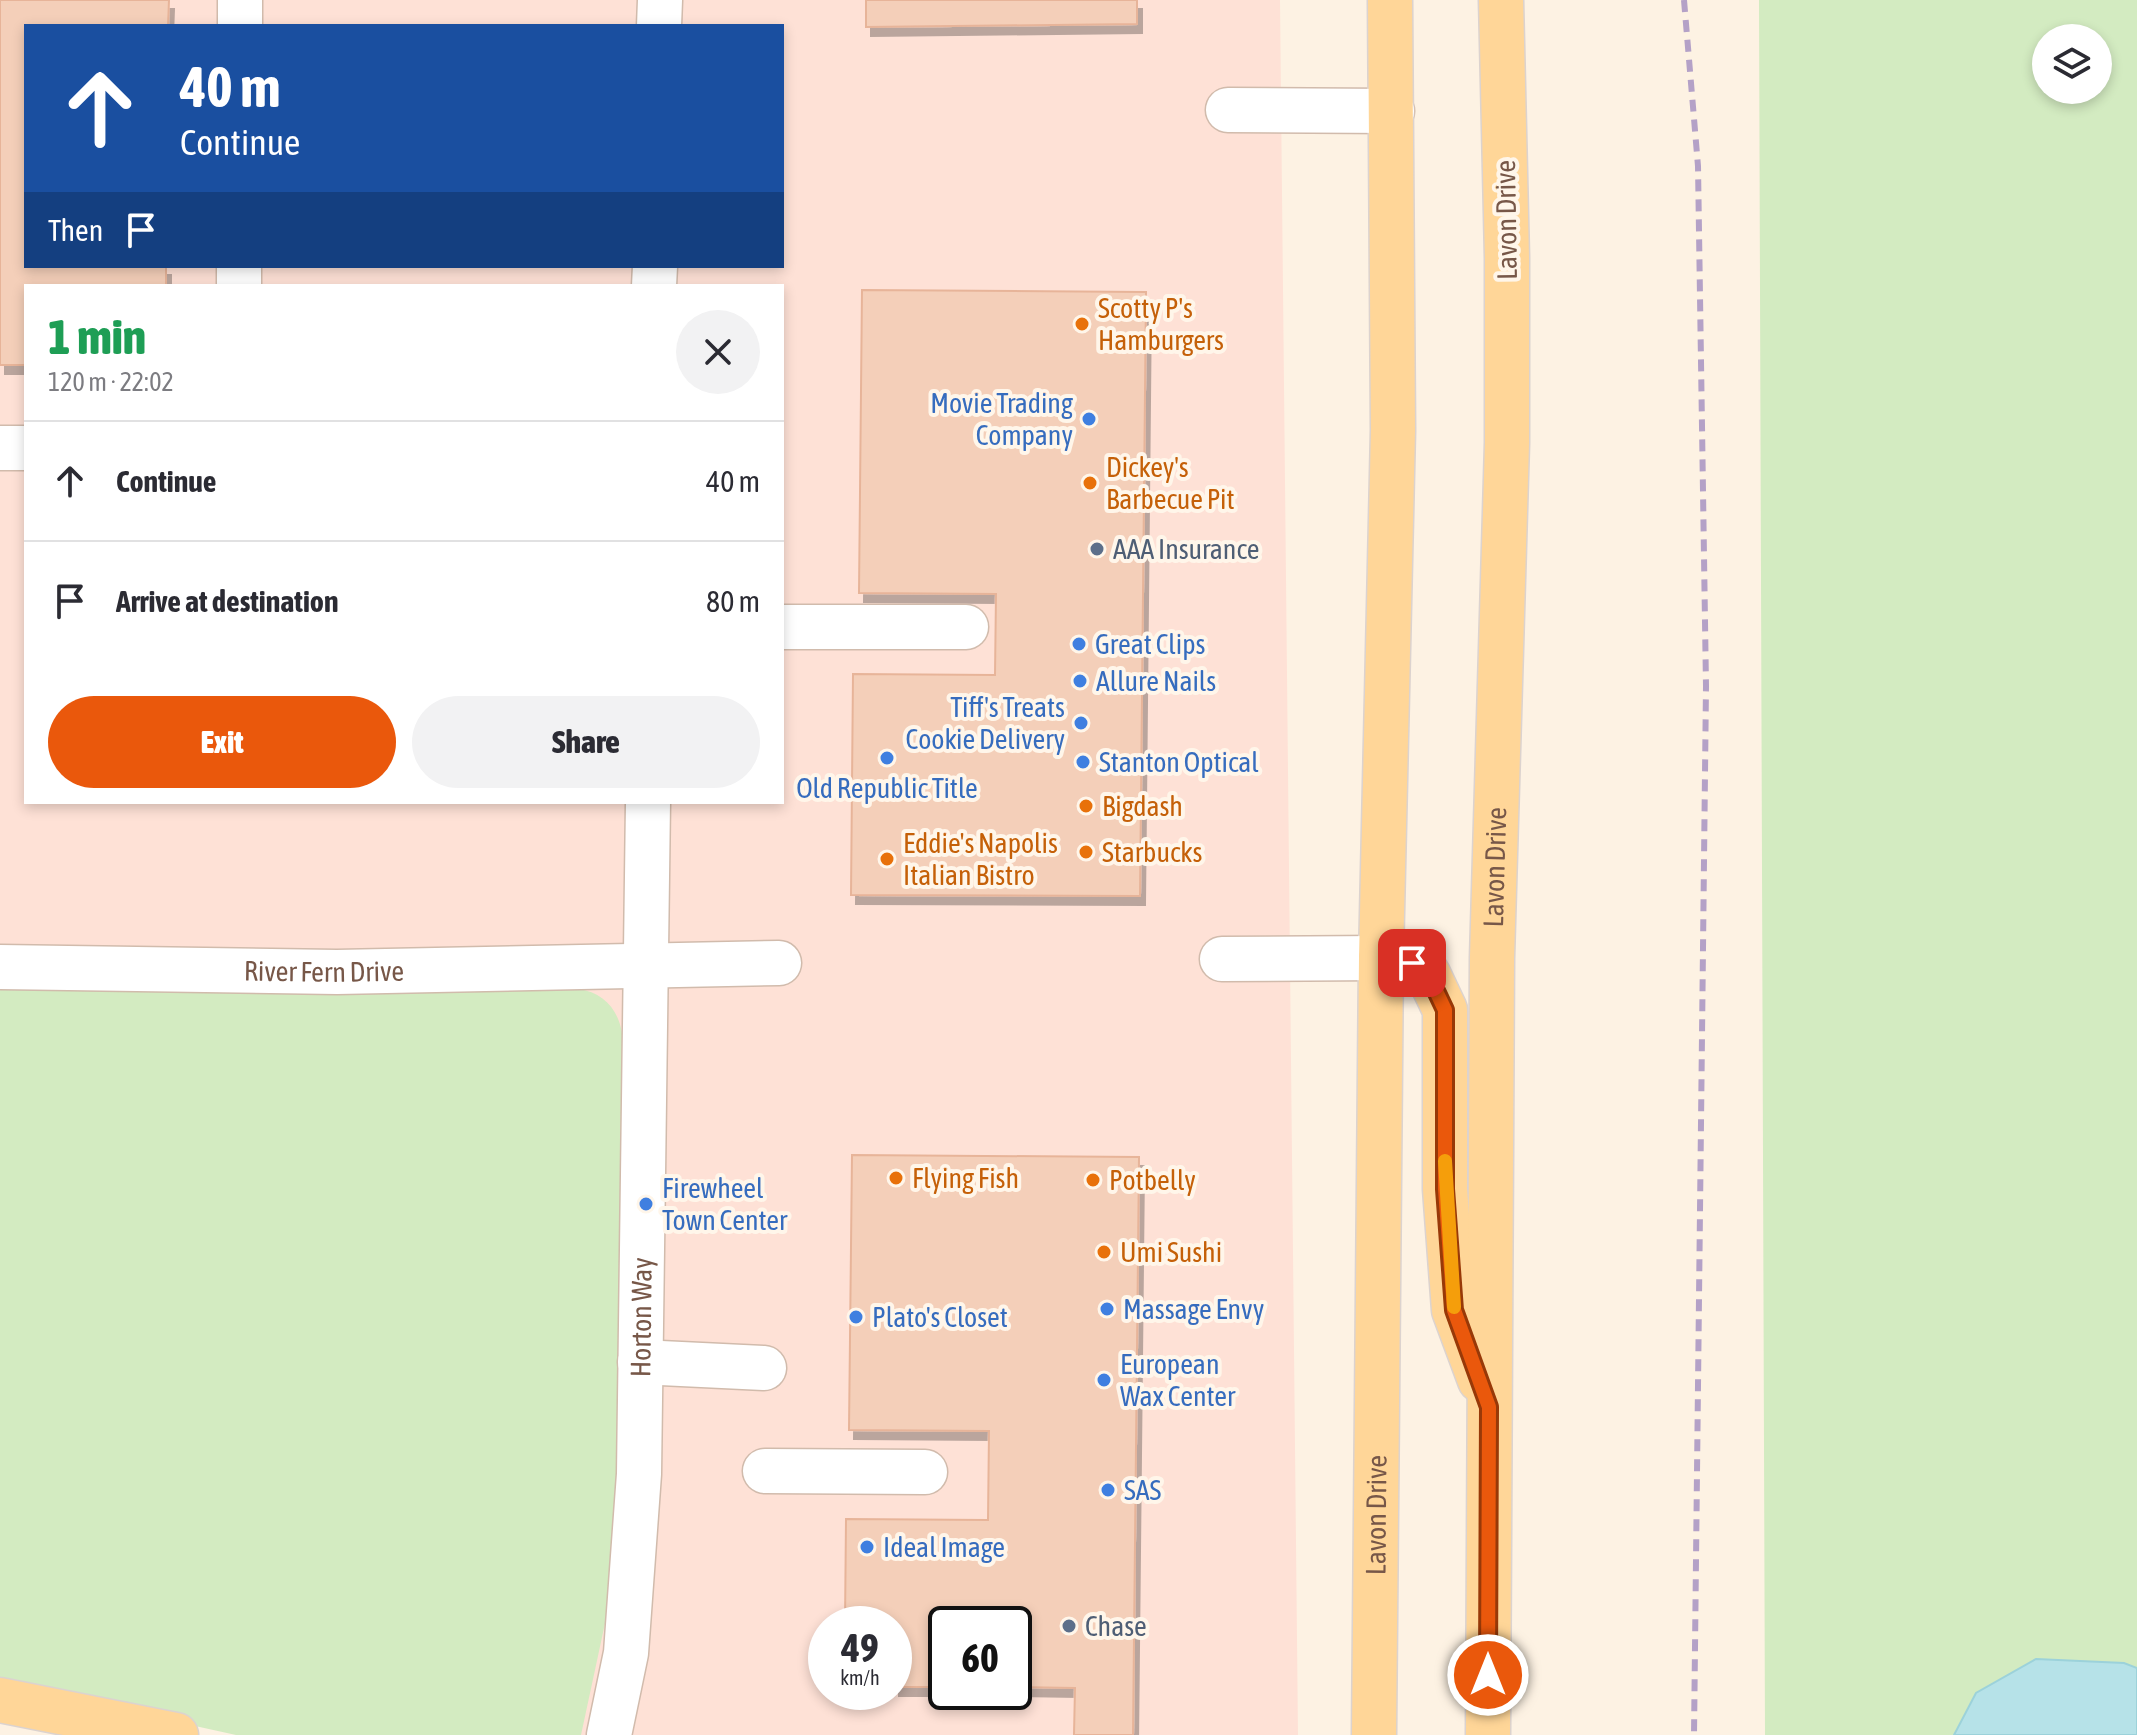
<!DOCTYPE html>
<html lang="en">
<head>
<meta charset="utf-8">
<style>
	:root { --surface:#fff; --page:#f2f2f3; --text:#2b2b33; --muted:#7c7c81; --line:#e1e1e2; --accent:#ea580c }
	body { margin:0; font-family:"Asap Condensed",sans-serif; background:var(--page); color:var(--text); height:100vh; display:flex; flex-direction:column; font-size:30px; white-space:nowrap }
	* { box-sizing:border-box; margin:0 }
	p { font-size:26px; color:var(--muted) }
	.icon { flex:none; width:44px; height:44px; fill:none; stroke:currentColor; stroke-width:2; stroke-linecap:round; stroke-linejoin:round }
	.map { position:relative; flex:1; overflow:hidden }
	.side { position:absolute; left:24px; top:284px; width:760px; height:520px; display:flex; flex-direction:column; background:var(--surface); border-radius:0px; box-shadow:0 4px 12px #0003 }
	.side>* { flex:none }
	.banner { position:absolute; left:24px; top:24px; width:760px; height:244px; border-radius:0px; box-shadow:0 4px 12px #0003; background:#1a4fa0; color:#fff; overflow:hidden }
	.buttons { position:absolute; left:2032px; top:24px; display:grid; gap:16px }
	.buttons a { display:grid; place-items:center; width:80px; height:80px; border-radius:50%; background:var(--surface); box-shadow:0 4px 12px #0003; font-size:40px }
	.speed { position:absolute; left:808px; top:1606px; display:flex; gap:16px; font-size:40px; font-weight:700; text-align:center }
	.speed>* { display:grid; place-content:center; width:104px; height:104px; border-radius:50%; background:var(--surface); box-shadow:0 4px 12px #0003; line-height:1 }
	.speed small { font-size:20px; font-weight:400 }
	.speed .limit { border:4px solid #111; border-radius:12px; background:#fff; color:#111 }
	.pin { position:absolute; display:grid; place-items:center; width:68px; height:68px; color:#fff; margin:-34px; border-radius:16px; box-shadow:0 4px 12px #0006 }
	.me { position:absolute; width:88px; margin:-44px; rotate:0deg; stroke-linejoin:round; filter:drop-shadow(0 0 6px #0008) }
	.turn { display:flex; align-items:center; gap:28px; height:168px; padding:0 24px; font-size:36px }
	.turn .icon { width:104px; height:104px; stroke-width:2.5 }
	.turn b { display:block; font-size:56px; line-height:68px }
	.then { display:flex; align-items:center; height:76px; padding:0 24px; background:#0003; gap:16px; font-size:30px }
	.round { display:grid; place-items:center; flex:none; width:84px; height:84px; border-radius:42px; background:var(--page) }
	.summary { display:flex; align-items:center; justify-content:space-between; height:136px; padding:0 24px }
	h1 { font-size:48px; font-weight:800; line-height:60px; color:#1e9e55 }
	.button { display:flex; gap:16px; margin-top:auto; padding:16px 24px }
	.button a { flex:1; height:92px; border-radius:48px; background:var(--accent); color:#fff; font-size:32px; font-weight:800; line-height:92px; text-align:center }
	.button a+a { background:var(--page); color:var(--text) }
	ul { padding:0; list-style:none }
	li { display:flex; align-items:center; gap:24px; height:120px; padding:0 24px; border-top:2px solid var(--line) }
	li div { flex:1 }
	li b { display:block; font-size:30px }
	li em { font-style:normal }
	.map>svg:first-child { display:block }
</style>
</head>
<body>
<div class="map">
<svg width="2137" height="1735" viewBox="0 0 2137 1735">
	<defs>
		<filter id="shadow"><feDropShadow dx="5" dy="9" stdDeviation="0" flood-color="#0004"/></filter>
	</defs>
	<rect width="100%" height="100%" fill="#fdf2e3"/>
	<path fill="#fee1d6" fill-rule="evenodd" d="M0,0H1280L1298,1735H453L0,1606ZM26,26H782V266H26ZM26,286H782V802H26ZM826,1624H894V1692H826ZM946,1624H1014V1692H946Z"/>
	<path fill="#d3ebc1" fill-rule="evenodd" d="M1759,0H2137V1735H1765ZM2046,38H2098V90H2046Z
		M0,983L578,989C603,992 618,1009 622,1033L618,1516L610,1600L581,1735H236L0,1683Z"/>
	<path fill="#b6e2e8" stroke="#9cd2da" stroke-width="2" d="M2036,1659L2124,1663L2137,1668V1735H1954L1976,1693Z"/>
	<path fill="#f4cfb9" stroke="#e7b499" stroke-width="2" filter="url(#shadow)" d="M0,0H169L168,26H26V266H166V286H26V365H0Z
		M866,0H1137V24L866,27Z
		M862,290L1146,292L1140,896L851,895L853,674L995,675L996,594L859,593Z
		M852,1155L1139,1157L1133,1735H1074L1075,1688L1014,1687V1624H946V1687H894V1624H845L846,1519L988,1520L989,1431L849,1430Z"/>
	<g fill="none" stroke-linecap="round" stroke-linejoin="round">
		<defs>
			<g id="minor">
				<path d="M240,0V26"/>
				<path d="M659,26L660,0"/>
				<path d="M1228,110L1392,111"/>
				<path d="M239,286V266"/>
				<path d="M654,286L655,266"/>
				<path d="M0,448H26"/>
				<path d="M782,627H966"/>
				<path d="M1222,959L1381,958"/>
				<path id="s1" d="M0,967L337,972L779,963"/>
				<path d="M640,1362L764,1368"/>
				<path d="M765,1471L925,1472"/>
				<path id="s2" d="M609,1735L626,1653L639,1474L648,802"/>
			</g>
			<g id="major">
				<path d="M1381,958L1412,963L1428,974L1445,1010V1189L1454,1310L1480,1380"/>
				<path d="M0,1700L176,1735"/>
				<path id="s3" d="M1374,1735L1381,958L1393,430L1390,0"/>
				<path id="s4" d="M1488,1735L1492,958L1507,443V258L1501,0"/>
			</g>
		</defs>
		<use href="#minor" stroke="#d1bbac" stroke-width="47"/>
		<use href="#major" stroke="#dcd3cf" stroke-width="47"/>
		<use href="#minor" stroke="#fff" stroke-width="44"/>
		<use href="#major" stroke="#ffd698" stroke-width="44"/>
		<path stroke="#b4a1c7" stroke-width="6" stroke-dasharray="12 8" stroke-linecap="butt" d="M1684,0L1698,166L1706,686L1694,1735"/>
	</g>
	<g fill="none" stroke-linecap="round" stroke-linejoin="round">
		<defs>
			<path id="route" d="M1412,963L1428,974L1445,1010V1189L1454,1310L1489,1407L1488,1675"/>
		</defs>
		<use href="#route" stroke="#983908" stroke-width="20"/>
		<use href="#route" stroke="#ea580c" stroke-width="14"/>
		<path stroke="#f59e0b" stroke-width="14" d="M1445,1161L1454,1307"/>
	</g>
	<g fill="#e8710a" stroke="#fff6ea" stroke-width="3">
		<circle cx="1082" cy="324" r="8"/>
		<circle cx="1090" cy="483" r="8"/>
		<circle cx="1086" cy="806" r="8"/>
		<circle cx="1086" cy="852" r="8"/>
		<circle cx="887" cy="859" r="8"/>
		<circle cx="896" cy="1178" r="8"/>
		<circle cx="1093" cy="1180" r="8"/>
		<circle cx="1104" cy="1252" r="8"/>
	</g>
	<g fill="#3f7fe0" stroke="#fff6ea" stroke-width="3">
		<circle cx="1089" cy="419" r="8"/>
		<circle cx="1079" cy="644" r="8"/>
		<circle cx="1080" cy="681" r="8"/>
		<circle cx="1081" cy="723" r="8"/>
		<circle cx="887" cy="758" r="8"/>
		<circle cx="1083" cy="762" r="8"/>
		<circle cx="646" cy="1204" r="8"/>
		<circle cx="1107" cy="1309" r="8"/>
		<circle cx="856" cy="1317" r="8"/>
		<circle cx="1104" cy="1380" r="8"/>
		<circle cx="1108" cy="1490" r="8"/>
		<circle cx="867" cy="1547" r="8"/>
	</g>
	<g fill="#5c6f8a" stroke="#fff6ea" stroke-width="3">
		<circle cx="1097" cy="549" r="8"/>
		<circle cx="1069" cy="1626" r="8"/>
	</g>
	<g text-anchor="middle" stroke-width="8" stroke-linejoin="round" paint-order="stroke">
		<g font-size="28" fill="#775748" stroke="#fff6ea">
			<text transform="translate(1506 220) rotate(-91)" y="10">Lavon Drive</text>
			<text dy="10" stroke="none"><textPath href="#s4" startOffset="868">Lavon Drive</textPath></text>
			<text dy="10" stroke="none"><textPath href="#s1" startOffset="324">River Fern Drive</textPath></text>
			<text dy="10" stroke="none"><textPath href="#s2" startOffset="420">Horton Way</textPath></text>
			<text dy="10" stroke="none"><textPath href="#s3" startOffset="220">Lavon Drive</textPath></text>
		</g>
		<g font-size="28" fill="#c56008" stroke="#fff6ea" text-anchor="start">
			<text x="1098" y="318">Scotty P's<tspan x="1098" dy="32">Hamburgers</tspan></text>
			<text x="1106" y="477">Dickey's<tspan x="1106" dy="32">Barbecue Pit</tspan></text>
			<text x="1102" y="816">Bigdash</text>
			<text x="903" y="853">Eddie's Napolis<tspan x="903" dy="32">Italian Bistro</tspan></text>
			<text x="1102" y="862">Starbucks</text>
			<text x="912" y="1188">Flying Fish</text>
			<text x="1109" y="1190">Potbelly</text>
			<text x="1120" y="1262">Umi Sushi</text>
		</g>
		<g font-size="28" fill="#366cbe" stroke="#fff6ea" text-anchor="start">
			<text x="1073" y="413" text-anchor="end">Movie Trading<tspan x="1073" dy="32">Company</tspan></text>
			<text x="1095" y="654">Great Clips</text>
			<text x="1096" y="691">Allure Nails</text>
			<text x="1065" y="717" text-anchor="end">Tiff's Treats<tspan x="1065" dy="32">Cookie Delivery</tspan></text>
			<text x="1099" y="772">Stanton Optical</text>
			<text x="887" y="798" text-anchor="middle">Old Republic Title</text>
			<text x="662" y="1198">Firewheel<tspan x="662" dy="32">Town Center</tspan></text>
			<text x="1123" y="1319">Massage Envy</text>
			<text x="872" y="1327">Plato's Closet</text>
			<text x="1120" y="1374">European<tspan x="1120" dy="32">Wax Center</tspan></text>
			<text x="1124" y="1500">SAS</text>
			<text x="883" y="1557">Ideal Image</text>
		</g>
		<g font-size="28" fill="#4e5e75" stroke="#fff6ea" text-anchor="start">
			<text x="1113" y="559">AAA Insurance</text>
			<text x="1085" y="1636">Chase</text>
		</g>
	</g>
</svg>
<div class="buttons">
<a><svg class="icon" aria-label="layers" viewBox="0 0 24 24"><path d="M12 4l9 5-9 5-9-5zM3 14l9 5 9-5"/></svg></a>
</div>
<div class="speed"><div>49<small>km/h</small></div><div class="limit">60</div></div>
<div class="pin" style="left:1412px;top:963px;background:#d93025"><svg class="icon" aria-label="arrive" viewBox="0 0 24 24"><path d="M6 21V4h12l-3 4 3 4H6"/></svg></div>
<svg class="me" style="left:1488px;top:1675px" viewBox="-20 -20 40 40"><circle r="17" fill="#ea580c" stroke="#fff" stroke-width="3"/><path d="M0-11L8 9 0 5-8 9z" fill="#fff"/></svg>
<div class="banner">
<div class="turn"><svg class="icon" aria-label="ahead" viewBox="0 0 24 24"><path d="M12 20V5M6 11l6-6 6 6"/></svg><div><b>40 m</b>Continue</div></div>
<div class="then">Then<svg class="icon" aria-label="arrive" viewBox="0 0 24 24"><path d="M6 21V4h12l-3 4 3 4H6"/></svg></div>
</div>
<section class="side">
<div class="summary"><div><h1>1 min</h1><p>120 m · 22:02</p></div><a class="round"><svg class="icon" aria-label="close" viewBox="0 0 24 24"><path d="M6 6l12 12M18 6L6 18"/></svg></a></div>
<ul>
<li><svg class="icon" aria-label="ahead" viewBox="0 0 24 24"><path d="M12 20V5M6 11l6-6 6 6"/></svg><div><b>Continue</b></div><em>40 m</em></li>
<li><svg class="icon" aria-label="arrive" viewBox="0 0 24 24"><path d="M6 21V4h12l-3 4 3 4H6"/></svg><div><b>Arrive at destination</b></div><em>80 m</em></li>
</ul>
<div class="button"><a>Exit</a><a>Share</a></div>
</section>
</div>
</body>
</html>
